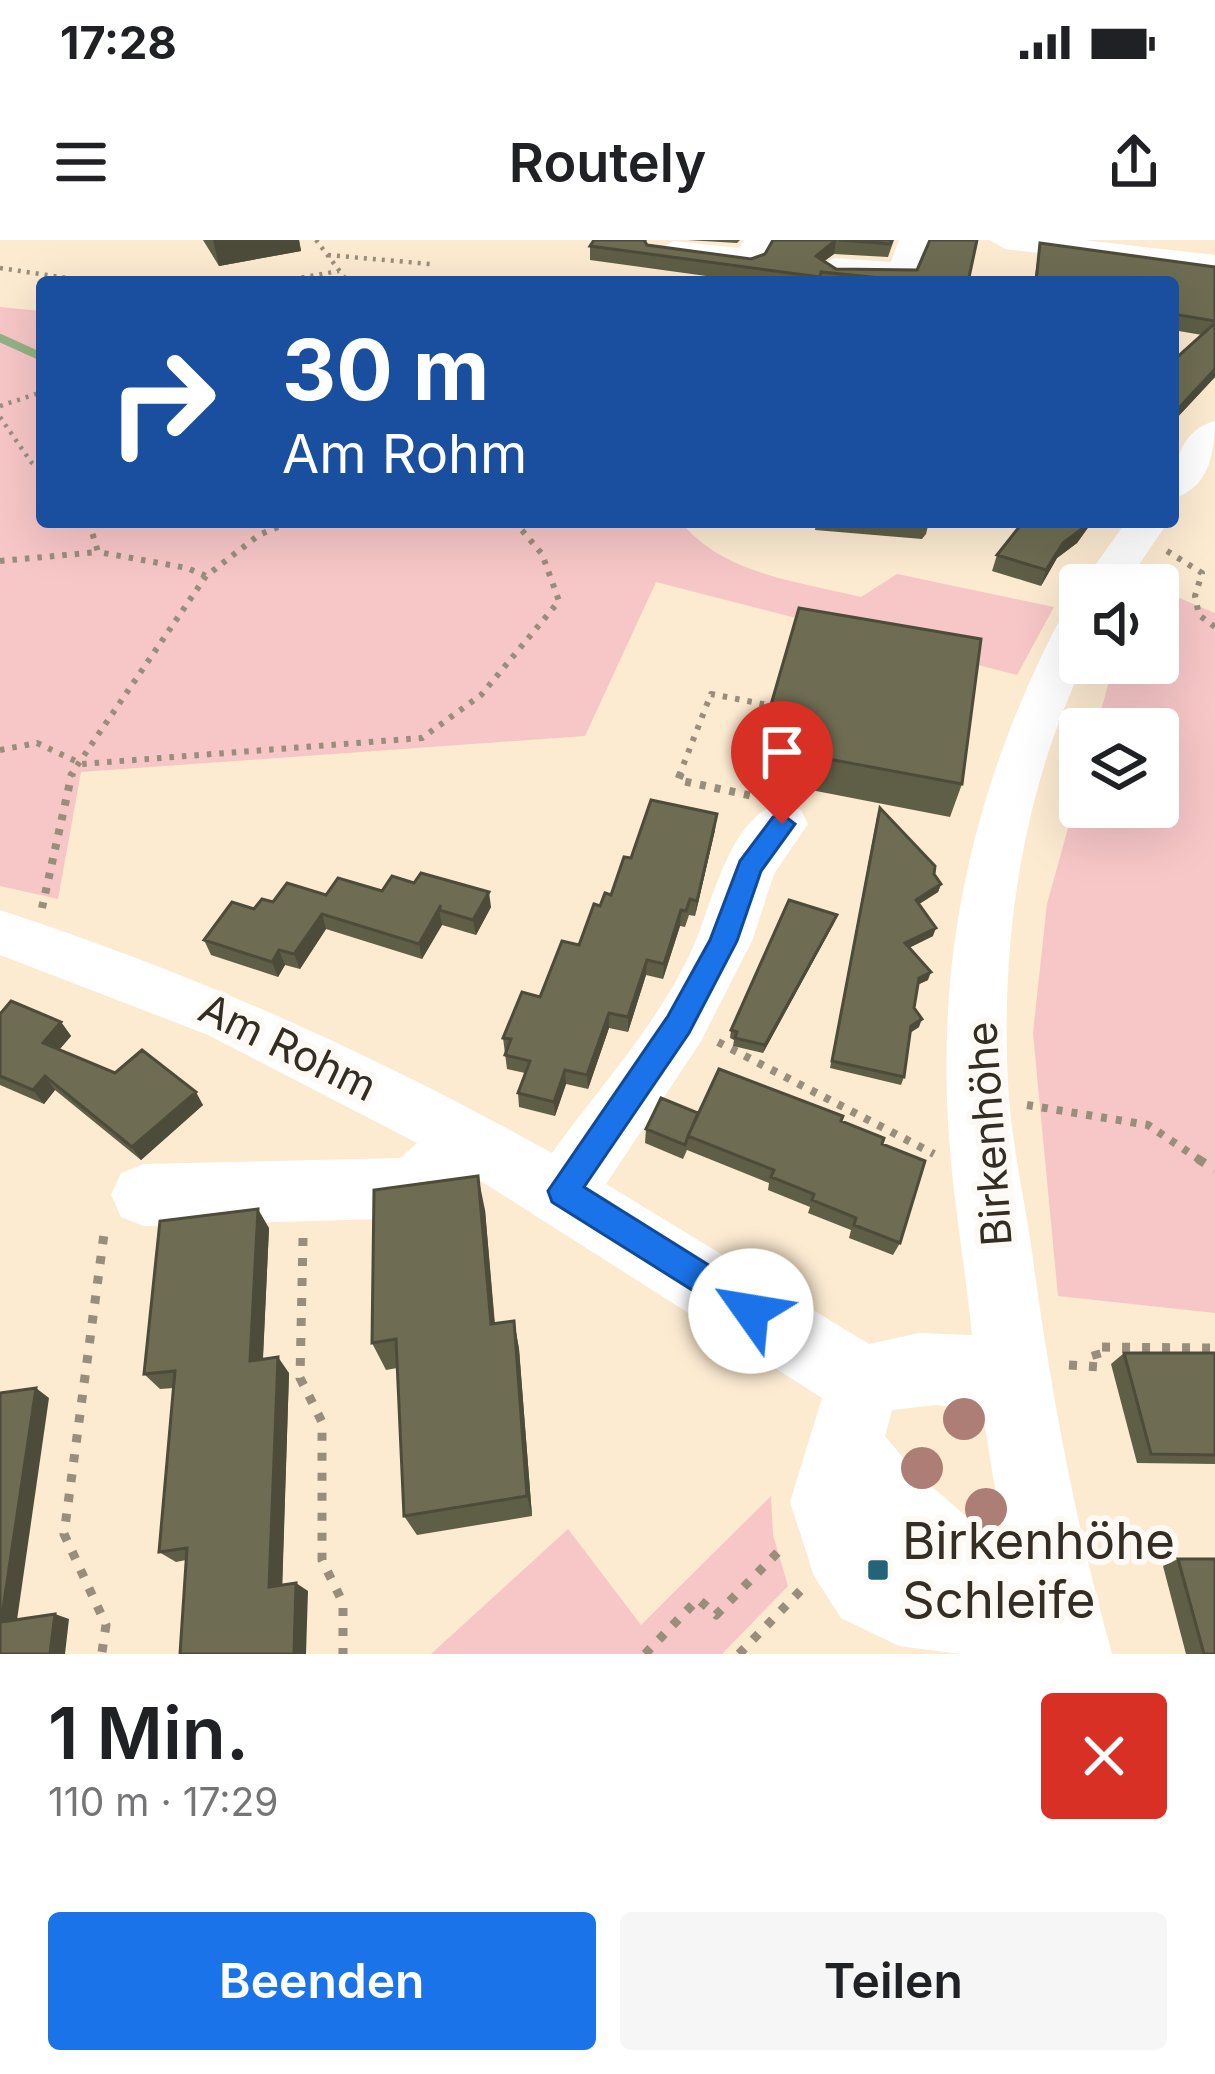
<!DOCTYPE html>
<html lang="de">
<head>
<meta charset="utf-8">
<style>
	:root { --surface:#fff; --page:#f6f6f6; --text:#202124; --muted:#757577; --accent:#1a73e8 }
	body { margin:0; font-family:Inter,sans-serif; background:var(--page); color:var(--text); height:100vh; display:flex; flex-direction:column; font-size:45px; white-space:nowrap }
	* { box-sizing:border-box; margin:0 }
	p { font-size:39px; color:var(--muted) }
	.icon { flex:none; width:66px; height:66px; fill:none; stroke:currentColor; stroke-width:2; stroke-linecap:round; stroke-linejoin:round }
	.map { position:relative; height:1414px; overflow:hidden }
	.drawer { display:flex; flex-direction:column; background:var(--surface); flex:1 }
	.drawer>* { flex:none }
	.guide { position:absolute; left:36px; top:36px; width:1143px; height:252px; border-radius:12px; box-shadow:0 12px 48px #0002; background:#1a4fa0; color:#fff; overflow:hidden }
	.buttons { position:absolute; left:1059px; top:324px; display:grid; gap:24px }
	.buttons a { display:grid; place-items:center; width:120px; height:120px; border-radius:12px; background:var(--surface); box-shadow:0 12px 48px #0002; font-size:60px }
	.pin { position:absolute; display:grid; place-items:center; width:102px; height:102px; color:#fff; margin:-123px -51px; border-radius:50% 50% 50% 0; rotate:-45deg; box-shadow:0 0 12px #0007 }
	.pin .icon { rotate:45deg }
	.me { position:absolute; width:132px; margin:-66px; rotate:302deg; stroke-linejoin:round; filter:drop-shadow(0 0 9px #0008) }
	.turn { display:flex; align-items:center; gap:42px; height:252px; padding:0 48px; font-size:54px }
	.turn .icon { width:156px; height:156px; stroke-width:2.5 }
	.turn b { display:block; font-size:84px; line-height:102px }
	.round { display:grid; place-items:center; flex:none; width:126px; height:126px; border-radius:12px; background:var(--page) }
	.overview { display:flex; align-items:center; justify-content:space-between; height:204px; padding:0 48px }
	h1 { font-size:72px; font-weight:600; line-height:90px }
	.action { display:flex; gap:24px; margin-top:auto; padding:24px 48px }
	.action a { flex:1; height:138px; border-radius:12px; background:var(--accent); color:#fff; font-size:48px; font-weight:600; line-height:138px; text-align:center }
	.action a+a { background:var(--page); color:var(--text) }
	.status { display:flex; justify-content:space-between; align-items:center; height:84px; padding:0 60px; background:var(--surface); direction:ltr }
	.status svg { height:33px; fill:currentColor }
	header { display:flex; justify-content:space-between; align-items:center; height:156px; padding:0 48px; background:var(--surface); font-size:54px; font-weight:600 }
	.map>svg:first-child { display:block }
</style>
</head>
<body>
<div class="status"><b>17:28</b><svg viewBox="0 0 49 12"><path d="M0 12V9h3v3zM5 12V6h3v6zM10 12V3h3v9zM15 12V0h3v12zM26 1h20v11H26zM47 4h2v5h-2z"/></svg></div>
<header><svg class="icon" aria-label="menu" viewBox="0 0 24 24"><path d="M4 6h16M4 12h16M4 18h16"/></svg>Routely<svg class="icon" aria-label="share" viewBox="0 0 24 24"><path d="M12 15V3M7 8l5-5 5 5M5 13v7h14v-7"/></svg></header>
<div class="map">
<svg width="1215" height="1414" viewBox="0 0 1215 1414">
	<rect width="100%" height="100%" fill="#fcead1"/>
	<path fill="#f7c6c7" d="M0,67L42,71V282H681C724,335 798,341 861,357L897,334L1054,367L1017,435L656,342L585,496L81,532L58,659L0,646Z
		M1158,349L1215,373V1073L1058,1056L1033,793L1047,664L1080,545V567H1158V489H1096L1114,423H1158Z
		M771,1256L773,1295L788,1346L722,1414H431L568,1289L641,1385Z"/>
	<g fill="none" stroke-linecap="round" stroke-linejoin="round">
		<path stroke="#94b285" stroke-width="8" d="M0,98L42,117"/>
		<path stroke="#998d7b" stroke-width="4.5" stroke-dasharray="3 6" stroke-linecap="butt" d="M316,0L348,42
			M328,15L430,24
			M0,28L94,42
			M275,42L339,31
			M0,166L42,152
			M0,177L31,222L42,230"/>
		<path stroke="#998d7b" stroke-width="6" stroke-dasharray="4.5 8" stroke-linecap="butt" d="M89,282L98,312L187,328L206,336
			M1167,311L1202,333L1195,356L1199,375L1215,387
			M0,321L98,312
			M0,510L37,503L82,524L422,498L481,455L559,361L542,314L515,282
			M70,536L206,336L259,295L290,282
			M679,536L711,454L778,467"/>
		<path stroke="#998d7b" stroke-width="8" stroke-dasharray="6 9" stroke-linecap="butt" d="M681,533L678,540L753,556
			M42,668L72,533
			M718,802L934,914
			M1027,865L1148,885L1203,922"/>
		<path stroke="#998d7b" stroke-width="9" stroke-dasharray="8 12" stroke-linecap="butt" d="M1198,919L1215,930
			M303,998L300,1138L322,1182V1320L343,1363V1414
			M1069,1125L1100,1127L1094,1107L1215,1108
			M102,1412L106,1385L64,1294L104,994L109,990
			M645,1414L698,1359L716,1375L785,1305
			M739,1414L803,1348"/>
		<path fill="#fff" fill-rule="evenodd" d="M744,0H774L760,26L749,28L674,19L658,10L674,1L739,8Z
			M899,0H929L914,39L834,38L818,28L834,18L891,22Z
			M990,0H1084L1215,15V35L1005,9Z
			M1215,181C1215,212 1209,249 1173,258C1173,227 1179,190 1215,181Z
			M1126,282H1168L1125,345H1081Z
			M1080,371V423H1084C1020,557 999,711 1009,859C1013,910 1025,961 1032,1012C1050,1148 1075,1282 1112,1414H960L899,1406L841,1378L814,1336L790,1262L822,1158L473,936L437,970L414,978L144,986L121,977L111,955L121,933L144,924L400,918L417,903L208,795L0,715V670C196,734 374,814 552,913C602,843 670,771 700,690C713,655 731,590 765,570C777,563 788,567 801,570L808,584L774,634L752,701L700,803L606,944L869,1104L919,1093L972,1095C964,1017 949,937 947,859C941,691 980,534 1057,385L1064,375ZM936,1165L982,1169L1005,1310L915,1232L885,1196L892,1170Z"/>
	</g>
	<g fill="#ad7e76">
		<circle cx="964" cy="1179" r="21"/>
		<circle cx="922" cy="1228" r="21"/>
		<circle cx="986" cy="1269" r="21"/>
	</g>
	<path fill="#5f5e47" d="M203,0H299L301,11L219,26Z
		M594,0H647L645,3L647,5L751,19L765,14L773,0H894L888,17L834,14L824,21L836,29L968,42H750L590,20V6Z
		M687,0H740L737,3Z
		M1040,3L1215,27V137L1173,182V121L1202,95L1173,90V42H1034Z
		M816,282H929L926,294L922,299L815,290Z
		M1023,282H1092L1077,303L1057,318L1041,346L992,331L997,315Z
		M759,506L962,544L950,577L754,539Z
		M877,577L941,644L938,652L919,664L933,696L909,708L928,740L917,745L914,768L919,787L910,793L904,837L901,845L830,828Z
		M715,590L695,676L689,675L685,687L680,686L663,739L646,735L628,792L609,788L588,849L566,844L555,876L519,867L518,853L525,833L507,829L503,798L540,757L579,705L600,666L611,655L631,618Z
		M382,651L491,667L476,695L442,685L422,719L326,689L300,729L285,725L278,737L211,715L204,700L254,669L273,662L326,655Z
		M834,683L763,813L733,806L734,800L730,798L731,790Z
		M0,774L61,782L71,796L59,810L115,833L203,865L141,920L55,850L44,864L0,845Z
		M698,873L882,904L900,1003L893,1015L849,998L851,990L808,973L810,967L768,950L769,943L687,910L683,919L645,903L646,889Z
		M485,970L495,1084L514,1081L519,1109L532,1276L417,1295L404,1276L397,1128L386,1130L372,1103Z
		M269,988L263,1119L289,1133L282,1345L308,1351L186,1320L176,1322L159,1312L174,1148L160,1149L144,1134Z
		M1124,1113H1215V1224L1137,1223L1111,1124Z
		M1178,1319L1215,1414H1186L1163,1326Z"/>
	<path fill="#4d4c3a" d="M213,0H299L301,11L219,26Z
		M836,0L834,14L814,29L816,16Z
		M1215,129V137L1173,182L1176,171Z
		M1087,282H1092L1077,303L1057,318L1041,346L1046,330L1063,303Z
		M717,574L715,590L695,676L697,661Z
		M941,644L938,652L913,668L916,660Z
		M489,652L491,667L476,695L473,680Z
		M439,670L442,685L422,719L419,704Z
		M681,670L680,686L663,739L664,724Z
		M322,674L326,689L300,729L294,714Z
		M837,675L834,683L763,813L765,805Z
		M936,688L933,696L902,711L905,703Z
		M279,710L285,725L278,737L272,722Z
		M647,720L646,735L628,792V777Z
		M931,732L928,740L915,746L919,738Z
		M609,773V788L588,849L587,835Z
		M922,779L919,787L908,794L911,786Z
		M61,782L71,796L53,817L43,803Z
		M565,830L566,844L555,876L554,862Z
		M45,836L55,850L44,864L33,850Z
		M196,852L203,865L141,920L132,907Z
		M478,936L485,970L497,1113L491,1084Z
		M258,969L269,988L262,1136L250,1121Z
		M514,1081L519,1109L532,1276L527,1256Z
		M278,1117L289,1133L282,1355L269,1347Z
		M36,1148L49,1158L16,1387L1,1382Z
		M296,1343L308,1351L306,1414H294Z
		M55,1374L69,1379L65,1414H50Z"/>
	<path fill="#6e6d53" stroke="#4d4c3a" stroke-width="3" d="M594,0H644L647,5L751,19L765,14L773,0H836L816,16L836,29L917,30L930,0H977L968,42H920L821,32L820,37L590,6Z
		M839,0H892L890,4Z
		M1040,3L1215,27V81L1173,74V42H1036Z
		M1215,83V129L1176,171L1173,170V121Z
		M1023,282H1087L1083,288L1063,303L1046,330L997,315Z
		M799,368L981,399L962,544L759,506Z
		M651,560L717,574L697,661L690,659L686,671L681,670L664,724L647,720L628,777L609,773L587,835L565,830L554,862L518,853L530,821L505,815L511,799L503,798L522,752L540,757L562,701L579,705L594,664L600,666L605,653L611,655L624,617L631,618Z
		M880,568L935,626L934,634L941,644L916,660L936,688L905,703L931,732L919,738L914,768L922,779L911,786L904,837L832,821Z
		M421,633L489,652L473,680L439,670L441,665L419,704L322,674L294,714L279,710L272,722L204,700L232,662L254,669L262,659L273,662L287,643L326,655L338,638L382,651L392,636L414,643Z
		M789,660L837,675L765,805L735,798L737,792L731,790Z
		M11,761L61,782L43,803L115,833L142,810L196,852L132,907L45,836L33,850L0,836V774Z
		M719,829L843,876L841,881L884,898L882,904L925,921L900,1003L854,985L856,978L812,960L814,954L771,937L774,930L688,896L685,905L646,889L661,858L698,873L688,896Z
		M478,936L491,1084L514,1081L527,1256L404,1276L396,1099L372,1103L374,950Z
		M258,969L250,1121L278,1117L269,1347L296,1343L294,1414H180L187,1308L159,1312L175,1131L144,1134L160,981Z
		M1124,1113H1215V1215L1151,1214Z
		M36,1148L1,1382L55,1374L50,1414H0V1153Z
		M1178,1319H1215V1414H1204Z"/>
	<path fill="#1a73e8" stroke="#114b97" stroke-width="3" d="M782,574L795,584L761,631L737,701L689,793L584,947L763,1059L768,1071L763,1082L751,1087L552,962L548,951L668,776L710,700L740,621L773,577Z"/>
	<rect fill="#246479" stroke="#fdfaf5" stroke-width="4.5" x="866" y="1318" width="24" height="24" rx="6"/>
	<g text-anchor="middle" stroke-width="12" stroke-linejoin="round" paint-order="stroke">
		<g font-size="42" fill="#332d23" stroke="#fdfaf5">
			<text transform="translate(288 807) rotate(26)" y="15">Am Rohm</text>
			<text transform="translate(989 894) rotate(-94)" y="15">Birkenhöhe</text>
		</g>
		<g font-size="51" fill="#332d23" stroke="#fdfaf5" text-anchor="start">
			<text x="902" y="1319">Birkenhöhe<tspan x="902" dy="59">Schleife</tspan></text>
		</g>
	</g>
</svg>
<div class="buttons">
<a><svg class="icon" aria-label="sound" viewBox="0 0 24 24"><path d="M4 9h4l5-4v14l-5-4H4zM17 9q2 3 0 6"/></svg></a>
<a><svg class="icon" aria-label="layers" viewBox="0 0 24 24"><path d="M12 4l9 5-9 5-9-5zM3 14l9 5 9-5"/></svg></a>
</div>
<div class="pin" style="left:782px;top:584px;background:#d93025"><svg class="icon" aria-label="arrive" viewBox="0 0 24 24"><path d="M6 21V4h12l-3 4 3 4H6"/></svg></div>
<svg class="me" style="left:751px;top:1071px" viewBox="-20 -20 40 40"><circle r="19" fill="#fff"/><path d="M0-13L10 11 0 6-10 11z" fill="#1a73e8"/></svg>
<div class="guide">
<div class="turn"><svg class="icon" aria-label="right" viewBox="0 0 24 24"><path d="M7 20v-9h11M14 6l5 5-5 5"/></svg><div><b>30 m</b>Am Rohm</div></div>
</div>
</div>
<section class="drawer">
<div class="overview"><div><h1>1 Min.</h1><p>110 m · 17:29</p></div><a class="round" style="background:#d93025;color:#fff"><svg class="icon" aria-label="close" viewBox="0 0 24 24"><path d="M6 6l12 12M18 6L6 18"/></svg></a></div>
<div class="action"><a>Beenden</a><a>Teilen</a></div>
</section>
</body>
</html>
